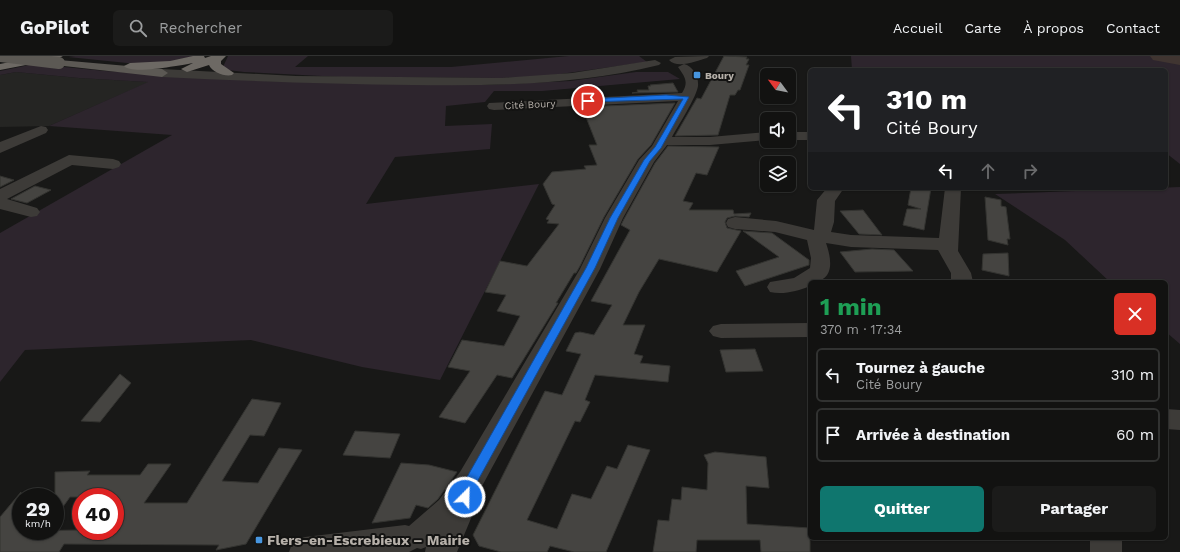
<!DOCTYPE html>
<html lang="fr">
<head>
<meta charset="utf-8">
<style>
	:root { --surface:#121211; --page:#1b1b1a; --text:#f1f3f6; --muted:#9c9e9f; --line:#313231; --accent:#0f766e }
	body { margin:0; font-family:"Work Sans",sans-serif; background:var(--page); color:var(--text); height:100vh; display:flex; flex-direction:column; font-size:15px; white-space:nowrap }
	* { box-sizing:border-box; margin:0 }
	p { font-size:13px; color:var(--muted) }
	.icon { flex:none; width:22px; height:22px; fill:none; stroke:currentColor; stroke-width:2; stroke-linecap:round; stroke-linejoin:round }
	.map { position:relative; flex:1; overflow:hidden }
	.panel { position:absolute; left:808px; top:224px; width:360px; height:260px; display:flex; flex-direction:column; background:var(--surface); border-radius:6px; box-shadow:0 1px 3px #0004,0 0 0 1px var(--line) }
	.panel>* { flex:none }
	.top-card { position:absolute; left:808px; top:12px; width:360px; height:122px; border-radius:6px; box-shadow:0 1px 3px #0004,0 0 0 1px var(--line); background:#202124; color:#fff; overflow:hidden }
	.needle { width:26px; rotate:302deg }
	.buttons { position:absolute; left:760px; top:12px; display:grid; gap:8px }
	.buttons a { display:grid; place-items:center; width:36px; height:36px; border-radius:6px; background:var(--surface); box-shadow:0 1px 3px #0004,0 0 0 1px var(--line); font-size:20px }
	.speed { position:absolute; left:12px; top:432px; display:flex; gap:8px; font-size:20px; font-weight:700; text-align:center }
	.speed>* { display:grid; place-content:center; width:52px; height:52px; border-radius:50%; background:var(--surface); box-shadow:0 1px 3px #0004,0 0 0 1px var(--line); line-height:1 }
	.speed small { font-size:10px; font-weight:400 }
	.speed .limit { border:6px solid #d22; background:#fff; color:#111 }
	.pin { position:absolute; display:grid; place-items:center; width:34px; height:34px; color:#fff; margin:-17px; border:2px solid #fff; border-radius:50%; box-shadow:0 1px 4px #0007 }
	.me { position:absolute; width:44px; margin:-22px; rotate:23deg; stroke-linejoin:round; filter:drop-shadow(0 0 3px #0008) }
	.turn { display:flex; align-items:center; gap:14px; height:84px; padding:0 12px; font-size:18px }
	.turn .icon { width:52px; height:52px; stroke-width:2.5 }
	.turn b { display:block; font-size:28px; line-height:34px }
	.lanes { display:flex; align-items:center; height:38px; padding:0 12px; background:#0003; justify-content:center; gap:20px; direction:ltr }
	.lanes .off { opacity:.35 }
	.round { display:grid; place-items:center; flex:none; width:42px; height:42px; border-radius:6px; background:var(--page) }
	.headline { display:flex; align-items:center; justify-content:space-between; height:68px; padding:0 12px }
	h1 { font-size:24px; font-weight:700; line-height:30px; color:#1e9e55 }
	.cta { display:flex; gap:8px; margin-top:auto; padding:8px 12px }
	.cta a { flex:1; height:46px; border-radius:6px; background:var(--accent); color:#fff; font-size:16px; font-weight:700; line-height:46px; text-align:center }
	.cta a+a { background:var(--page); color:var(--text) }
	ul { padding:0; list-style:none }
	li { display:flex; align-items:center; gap:12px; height:54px; margin:0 8px 6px; padding:0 4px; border:2px solid var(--line); border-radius:6px }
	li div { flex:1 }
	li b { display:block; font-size:15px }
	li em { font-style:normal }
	header { display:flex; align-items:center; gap:24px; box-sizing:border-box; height:56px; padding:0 20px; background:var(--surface); border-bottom:1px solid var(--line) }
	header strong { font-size:19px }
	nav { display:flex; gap:22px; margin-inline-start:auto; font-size:14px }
	.search { width:280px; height:36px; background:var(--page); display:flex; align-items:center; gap:10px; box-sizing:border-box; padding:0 14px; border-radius:6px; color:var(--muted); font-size:15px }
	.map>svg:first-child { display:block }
</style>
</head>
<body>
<header>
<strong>GoPilot</strong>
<div class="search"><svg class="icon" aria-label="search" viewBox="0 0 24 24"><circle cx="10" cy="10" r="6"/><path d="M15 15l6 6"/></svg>Rechercher</div>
<nav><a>Accueil</a><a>Carte</a><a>À propos</a><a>Contact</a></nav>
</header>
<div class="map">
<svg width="1180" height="496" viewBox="0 0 1180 496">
	<rect width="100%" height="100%" fill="#181817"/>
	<path fill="#252523" d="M16,16L79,22L149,26L49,70L0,71V19Z"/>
	<path fill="#2d252d" d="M75,0H196L166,6L137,8L68,1Z
		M228,0H308L295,11H451L569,0H639L647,6L546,20L501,22L341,21L244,16L228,14L223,11Z
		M851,0H1180V108L1166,97V14H852Z
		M34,8L105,15L265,25L488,29L570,25L636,16H668L680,23L542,35H494L485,46L446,50L445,70L492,68L490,93L395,101L366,148L539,128L440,324L362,311L251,284L25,294L0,326V177L172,79L49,70L148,26L79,22L16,16L0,19V15Z
		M1180,131V288L1166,276V226H1110L1065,184L995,138Z"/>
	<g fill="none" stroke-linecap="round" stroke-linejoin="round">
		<path fill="#403531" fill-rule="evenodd" d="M1150,0H1180V9L1153,4Z"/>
	</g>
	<path fill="#454441" stroke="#343431" d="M724,0L747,1L746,3H749L746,9H749L740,34H738L735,39H730L718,79L675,80L697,42L701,43Z
		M673,27L678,36L632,37L638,36L637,34H649L648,30H651L650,29Z
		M675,47L651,89L638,103L604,161L580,210L576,217H574L556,247H558L512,322L497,319L465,367L439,361L470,315L448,311L462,284L504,290L520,260L497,255L506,239L485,236L500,205L527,210L559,168L547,167L549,164L546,163L555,149L552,148L543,128L552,116L586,113L584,110L597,109L589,89H597L582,51Z
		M668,90L719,91L707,119L696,117L683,145L693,147L689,154H733L734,158L751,157L749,161L735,160L727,162L725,166L727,172L741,175L717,216L659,203L639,236L623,269H645L634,298L643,300L640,307L670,310L668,326L595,319L585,344L590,346L580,366L575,365L527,464L557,473L572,438L591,443L607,410L617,413L628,389L650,394L606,496H574L550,490L547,496H501L479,490L473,479L545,335L562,339L581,298L566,295L575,277L580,276L594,279L612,249L591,245L630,174L621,169L624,163L655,107Z
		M0,120L14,124L0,131Z
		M35,130L51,134L27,147L11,143Z
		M911,132H931L924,174L903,169L907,153H921L908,149Z
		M985,141L1001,144V150L1006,151L1010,183H1007L1008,189L988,184Z
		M863,154L882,179L859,178L840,155Z
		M743,175L772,177L809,204V209L745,230L736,215L779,201Z
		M872,193L894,194L913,215L855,216L840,196Z
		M1008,197L1009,220L982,214L983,198Z
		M755,293L763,315L726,316L720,294Z
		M120,318L131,327L100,366L81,365Z
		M252,343L281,347L264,380L250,379L222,425L258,427L279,392L302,394L246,488L216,494L219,489L64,488L59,496H0V461L21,436V475L81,474V475H115V441H70L55,462V416L90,415L87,419H140L148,408H171L144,447H187Z
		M355,375L400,378L390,402L343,399Z
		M715,396L766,401L769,432L746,430L747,468L810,472V496H761L760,484H697L696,496H653L658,464L669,465L672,443L681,444L682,431L707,434L708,407L704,399Z
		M401,407L429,409L457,416L438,443L428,452L416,449L410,462L372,467Z"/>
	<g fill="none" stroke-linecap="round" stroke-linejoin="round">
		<path fill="#3d3b38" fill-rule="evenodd" d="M709,0L707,2C697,5 677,13 669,4L675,1Z
			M655,4L661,7L659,9C578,29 495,30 413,29C329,28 246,25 162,21L156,17L162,13L296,20L501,22L572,17Z
			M684,8C693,10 699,21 698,30C697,40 678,70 672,81H710L767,76V84L710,89H667L654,106L623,162L600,213L475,443L477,448L457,496H425L426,491L421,493L417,492L409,496H289L293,485L305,481L405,469L409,470L439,444L460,416L580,213L605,162L639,104L652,90L678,45L494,54L489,53L487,50L489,47L682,37C689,26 685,21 678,11Z
			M41,70L46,71L48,74L46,77L0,97V86Z
			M789,76H810V84H789Z
			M69,99L113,103L119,105L121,108L119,111L113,113L72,109L7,143L37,152L40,156L37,160L31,161L0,153V133Z
			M827,132H844L835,145L834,166L831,176L851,179L939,182L945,132H961L958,195L971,217L973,226H951V217L938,194L851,191L826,187C832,204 835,226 810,226V230C798,235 783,239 770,236L767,231L770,226L794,222L810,212L811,202L807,184L775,176L735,173L728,171L726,167L728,163L735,161L776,165L814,174L817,144Z
			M810,267V281L721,282L713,280L709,275L713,270L721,268Z
			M1166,353L1180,354V374L1166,373Z
			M1090,482H1122V496H1090Z"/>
		<path fill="#5c5954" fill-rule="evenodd" d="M59,4L162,13L168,17L162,21L55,9L53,7Z"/>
		<path fill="#6d6964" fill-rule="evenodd" d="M40,0H63L57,3L0,14V8Z
			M193,0H204L205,2L211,0H226L221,5V8L234,17L232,19C225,21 212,16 209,9L187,16L181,13L193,7C182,9 131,19 124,10L130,7L170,5Z"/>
		<path stroke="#5c5954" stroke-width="12" d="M0,0L59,7"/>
	</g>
	<path fill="#1a73e8" stroke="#114b97" d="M666,39L689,41L661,92L650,105L618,162L595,212L477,426L469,444L465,446L460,444L458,441L467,421L586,212L610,162L644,104L655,91L683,43L588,46L585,45L588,43Z"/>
	<g fill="#4796e0" stroke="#131312" stroke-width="1.5">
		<rect x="693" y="15" width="8" height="8" rx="2"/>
		<rect x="255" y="480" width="8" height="8" rx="2"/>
	</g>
	<g text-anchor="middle" stroke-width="4" stroke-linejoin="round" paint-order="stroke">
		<g font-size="10" font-weight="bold" fill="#b7b1aa" stroke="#131312" text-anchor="start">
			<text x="705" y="23">Boury</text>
		</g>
		<g font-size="10" fill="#b7b1aa" stroke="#131312">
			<text transform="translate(530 48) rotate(-3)" y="4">Cité Boury</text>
		</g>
		<g font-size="14" font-weight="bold" fill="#b7b1aa" stroke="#131312" text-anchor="start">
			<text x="267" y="489">Flers-en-Escrebieux – Mairie</text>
		</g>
	</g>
</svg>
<div class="buttons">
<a><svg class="needle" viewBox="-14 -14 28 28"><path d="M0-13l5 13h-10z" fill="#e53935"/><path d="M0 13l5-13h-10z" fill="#9c9e9f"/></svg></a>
<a><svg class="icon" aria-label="sound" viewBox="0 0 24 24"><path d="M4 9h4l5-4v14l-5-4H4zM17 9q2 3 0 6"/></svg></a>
<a><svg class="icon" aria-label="layers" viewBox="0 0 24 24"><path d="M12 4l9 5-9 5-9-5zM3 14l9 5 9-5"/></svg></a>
</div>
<div class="speed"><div>29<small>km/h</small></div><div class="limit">40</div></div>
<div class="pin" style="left:588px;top:45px;background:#d93025"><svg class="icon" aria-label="arrive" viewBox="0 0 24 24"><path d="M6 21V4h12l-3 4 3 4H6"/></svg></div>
<svg class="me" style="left:465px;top:441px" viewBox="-20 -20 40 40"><circle r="17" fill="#1a73e8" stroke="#fff" stroke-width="3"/><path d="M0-11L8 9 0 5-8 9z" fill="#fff"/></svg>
<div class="top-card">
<div class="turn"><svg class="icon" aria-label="left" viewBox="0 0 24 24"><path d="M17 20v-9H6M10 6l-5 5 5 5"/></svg><div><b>310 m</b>Cité Boury</div></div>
<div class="lanes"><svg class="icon" aria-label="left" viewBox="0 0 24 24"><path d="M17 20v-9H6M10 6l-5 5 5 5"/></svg><svg class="icon off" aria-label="ahead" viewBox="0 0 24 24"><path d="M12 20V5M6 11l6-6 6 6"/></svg><svg class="icon off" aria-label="right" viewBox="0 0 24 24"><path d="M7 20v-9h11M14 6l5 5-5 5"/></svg></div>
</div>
<section class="panel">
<div class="headline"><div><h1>1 min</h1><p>370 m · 17:34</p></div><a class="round" style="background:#d93025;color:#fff"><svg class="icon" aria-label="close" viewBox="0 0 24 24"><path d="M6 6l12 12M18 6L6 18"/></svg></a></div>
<ul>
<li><svg class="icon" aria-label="left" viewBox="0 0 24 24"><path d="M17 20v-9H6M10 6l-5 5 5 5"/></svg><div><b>Tournez à gauche</b><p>Cité Boury</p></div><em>310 m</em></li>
<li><svg class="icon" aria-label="arrive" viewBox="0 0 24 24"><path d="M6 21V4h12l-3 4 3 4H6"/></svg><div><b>Arrivée à destination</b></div><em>60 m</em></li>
</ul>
<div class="cta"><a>Quitter</a><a>Partager</a></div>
</section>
</div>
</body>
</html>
